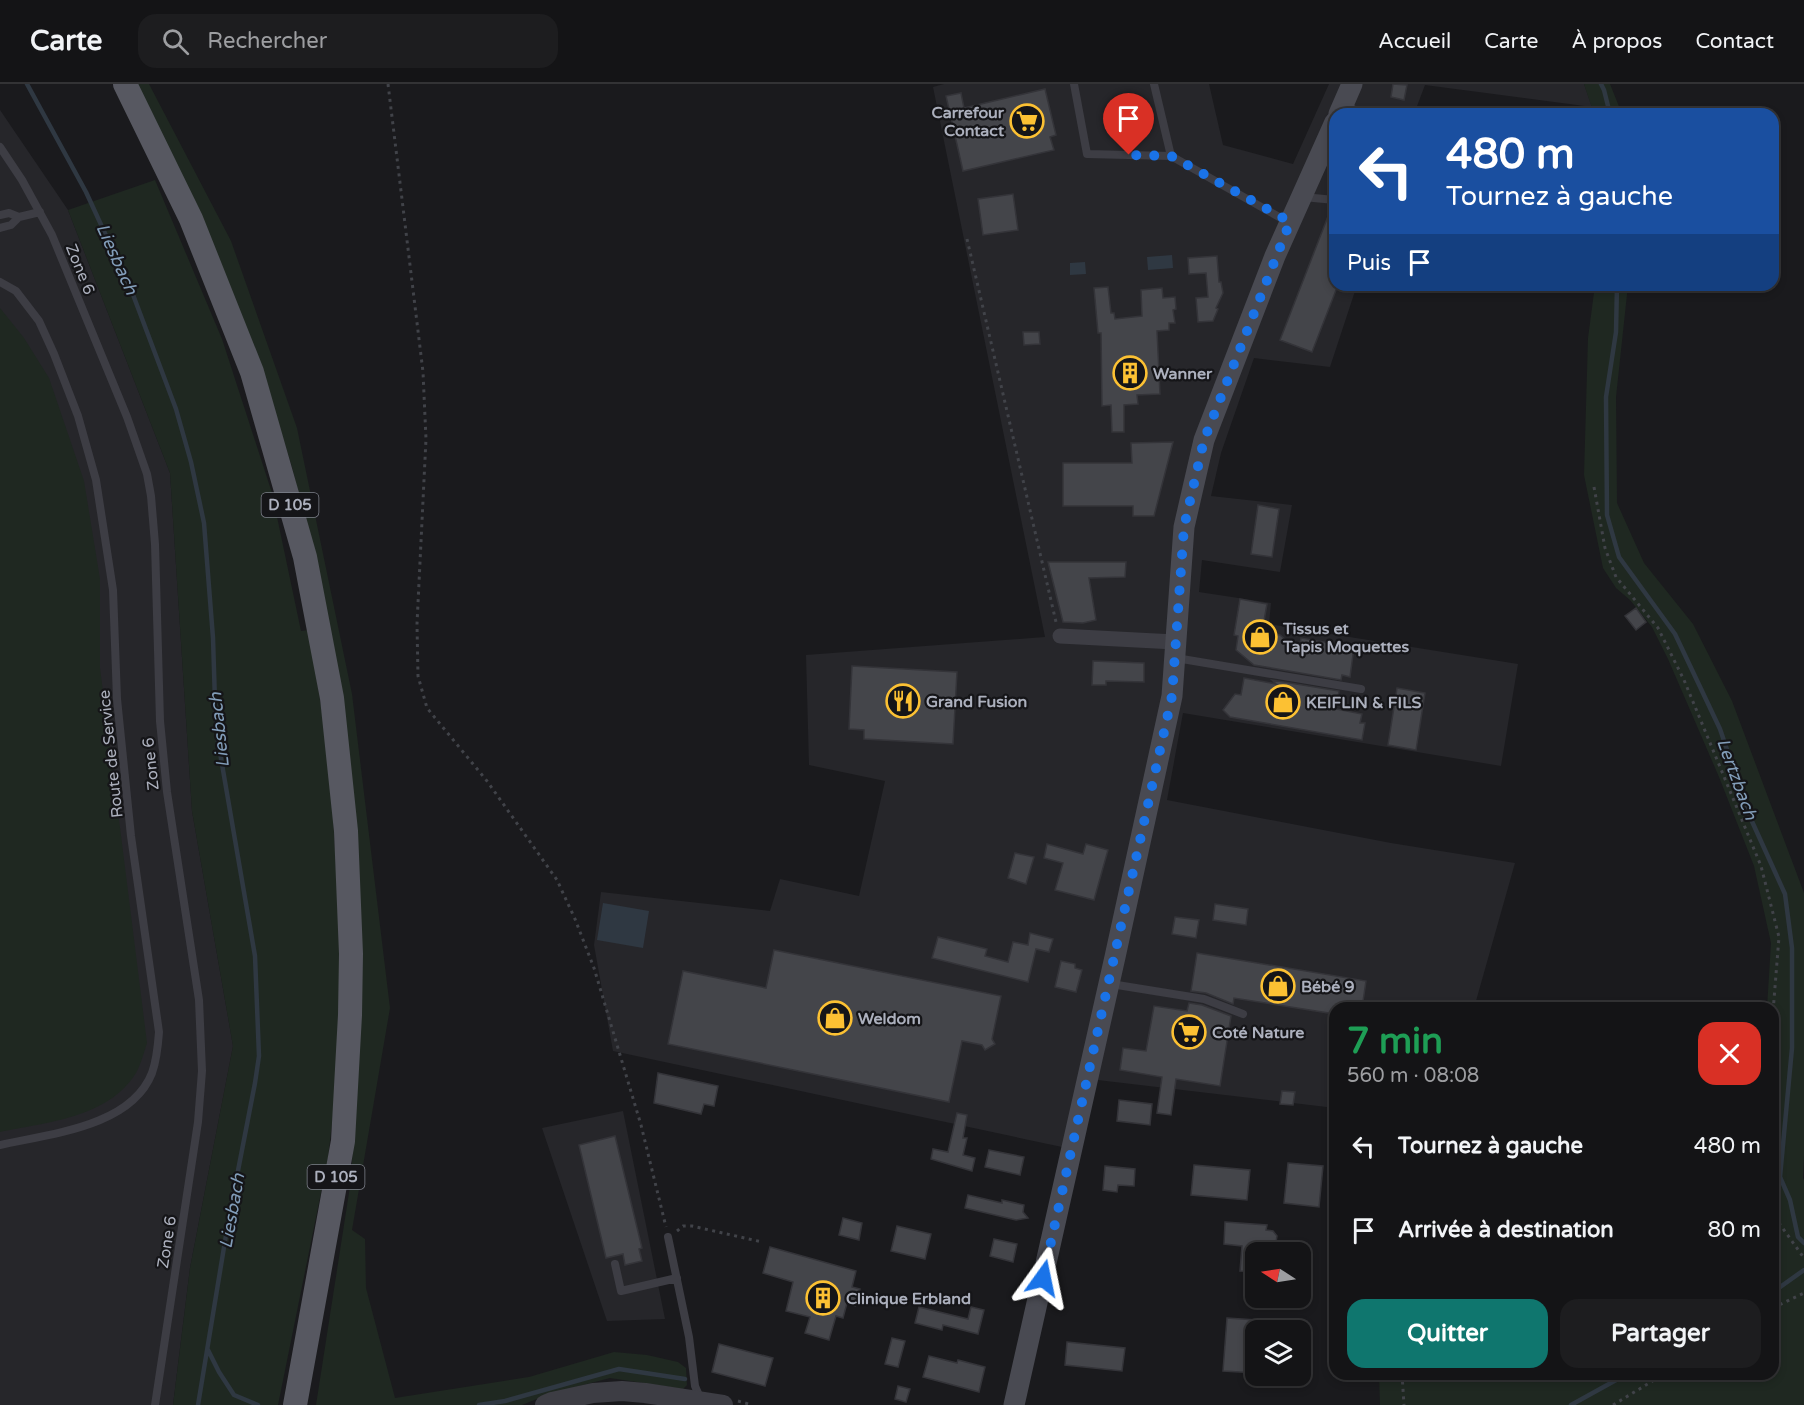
<!DOCTYPE html>
<html lang="fr">
<head>
<meta charset="utf-8">
<style>
	:root { --surface:#141416; --page:#1d1d1f; --text:#f1f3f6; --muted:#9d9ea1; --line:#333335; --accent:#0f766e }
	body { margin:0; font-family:"Varela Round",sans-serif; background:var(--page); color:var(--text); height:100vh; display:flex; flex-direction:column; font-size:22px; white-space:nowrap }
	* { box-sizing:border-box; margin:0 }
	p { font-size:20px; color:var(--muted) }
	.icon { flex:none; width:33px; height:33px; fill:none; stroke:currentColor; stroke-width:2; stroke-linecap:round; stroke-linejoin:round }
	.map { position:relative; flex:1; overflow:hidden }
	.drawer { position:absolute; left:1329px; top:918px; width:450px; height:378px; display:flex; flex-direction:column; background:var(--surface); border-radius:18px; box-shadow:0 3px 9px #0003,0 0 0 2px var(--line) }
	.drawer>* { flex:none }
	.hud { position:absolute; left:1329px; top:24px; width:450px; height:183px; border-radius:18px; box-shadow:0 3px 9px #0003,0 0 0 2px var(--line); background:#1a4fa0; color:#fff; overflow:hidden }
	.needle { width:39px; rotate:282deg }
	.controls { position:absolute; left:1245px; top:1158px; display:grid; gap:12px }
	.controls a { display:grid; place-items:center; width:66px; height:66px; border-radius:12px; background:var(--surface); box-shadow:0 3px 9px #0003,0 0 0 2px var(--line); font-size:30px }
	.pin { position:absolute; display:grid; place-items:center; width:51px; height:51px; color:#fff; margin:-62px -26px; border-radius:50% 50% 50% 0; rotate:-45deg; box-shadow:0 0 6px #0007 }
	.pin .icon { rotate:45deg }
	.me { position:absolute; width:66px; margin:-33px; rotate:12deg; stroke-linejoin:round; filter:drop-shadow(0 0 4px #0008) }
	.turn { display:flex; align-items:center; gap:21px; height:126px; padding:0 18px; font-size:27px }
	.turn .icon { width:78px; height:78px; stroke-width:2.5 }
	.turn b { display:block; font-size:42px; line-height:51px }
	.then { display:flex; align-items:center; height:57px; padding:0 18px; background:#0003; gap:12px; font-size:22px }
	.round { display:grid; place-items:center; flex:none; width:63px; height:63px; border-radius:18px; background:var(--page) }
	.head { display:flex; align-items:center; justify-content:space-between; height:102px; padding:0 18px }
	h1 { font-size:36px; font-weight:800; line-height:45px; color:#1e9e55 }
	.cta { display:flex; gap:12px; margin-top:auto; padding:12px 18px }
	.cta a { flex:1; height:69px; border-radius:18px; background:var(--accent); color:#fff; font-size:24px; font-weight:800; line-height:69px; text-align:center }
	.cta a+a { background:var(--page); color:var(--text) }
	ul { padding:0; list-style:none }
	li { display:flex; align-items:center; gap:18px; height:84px; padding:0 18px }
	li div { flex:1 }
	li b { display:block; font-size:22px }
	li em { font-style:normal }
	header { display:flex; align-items:center; gap:36px; box-sizing:border-box; height:84px; padding:0 30px; background:var(--surface); border-bottom:2px solid var(--line) }
	header strong { font-size:28px }
	nav { display:flex; gap:33px; margin-inline-start:auto; font-size:21px }
	.search { width:420px; height:54px; background:var(--page); display:flex; align-items:center; gap:15px; box-sizing:border-box; padding:0 21px; border-radius:18px; color:var(--muted); font-size:22px }
	.map>svg:first-child { display:block }
</style>
</head>
<body>
<header>
<strong>Carte</strong>
<div class="search"><svg class="icon" aria-label="search" viewBox="0 0 24 24"><circle cx="10" cy="10" r="6"/><path d="M15 15l6 6"/></svg>Rechercher</div>
<nav><a>Accueil</a><a>Carte</a><a>À propos</a><a>Contact</a></nav>
</header>
<div class="map">
<svg width="1804" height="1321" viewBox="0 0 1804 1321">
	<rect width="100%" height="100%" fill="#1a1a1d"/>
	<path fill="#26262a" d="M944,0H1209L1223,61L1293,80L1329,0H1584L1592,23L1425,1L1414,30H1335V201H1357L1330,283L1254,274L1221,369L1211,412L1292,421L1280,488L1202,476L1199,508L1271,519L1269,540L1518,580L1501,682L1183,629L1167,716L1391,759L1515,779L1474,924H1335V1024L1089,995L1062,1063L613,967L594,861L601,808L770,827L780,795L859,812L885,697L809,681L806,571L1045,553L933,3Z
		M0,26L68,126L170,389L192,727L233,962L190,1184L173,1321H0Z
		M623,1027L665,1235L607,1237L542,1044Z"/>
	<path fill="#1f2821" d="M134,0H149L231,157L297,344L352,610L390,924L352,1146L365,1155L366,1204L395,1314L529,1293L614,1268L647,1271L678,1278L686,1284L687,1301L683,1305L610,1294L549,1310L522,1321H316L351,1096L361,914L313,469L292,383L262,287Z
		M1584,0H1610L1622,30H1594Z
		M155,96L222,255L272,409L301,547L309,546L330,679L341,871V961L328,1074L278,1321H173L190,1184L233,962L192,727L170,389L68,126Z
		M1595,201H1628L1616,313L1617,419L1644,479L1693,540L1732,617L1804,809V1072L1803,1094L1804,1096V1321H1380L1379,1290H1773V924H1767L1771,859L1754,782L1719,693L1668,575L1652,543L1630,516L1616,504L1603,484L1584,391L1588,254Z
		M0,224L24,254L49,294L84,397L100,495V584L147,959C144,968 141,980 136,989C108,1034 47,1038 0,1048Z"/>
	<path fill="#2f3842" d="M1172,171L1173,184L1148,186L1147,173Z
		M1085,178L1086,190L1070,191V179Z
		M603,819L649,827L643,864L597,856Z"/>
	<g fill="none" stroke-linecap="round" stroke-linejoin="round">
		<path stroke="#2f3842" stroke-width="4.5" d="M27,0L86,108L132,208L176,325L191,378L204,439L213,554L215,618L218,657L255,872L259,972L255,999L229,1133L198,1321
			M1601,0L1604,6L1610,30
			M1617,201L1616,248L1606,313L1607,431L1619,473L1675,550L1720,645L1750,733L1785,810L1792,864V964L1780,1093L1790,1116L1798,1153L1804,1159
			M1773,1208L1804,1186
			M208,1266L219,1288L234,1311L258,1321
			M479,1321L505,1317L619,1285L685,1295
			M1571,1321L1627,1290"/>
	</g>
	<path fill="#44454a" stroke="#343439" stroke-width="1.5" d="M1393,0L1407,1L1404,16L1391,13Z
		M1045,5L1056,51L1050,53L1054,66L963,87L946,12L961,9L964,24Z
		M1013,110L1018,146L983,151L978,115Z
		M1332,122H1335V201H1338L1312,268L1280,256Z
		M1217,172L1219,198H1221L1223,209L1216,224L1218,225L1213,237L1198,238L1196,214L1208,213L1206,189L1189,190L1188,174Z
		M1108,203L1111,229H1114L1115,235L1142,232L1141,206L1162,204L1163,214L1175,213L1176,225L1173,226L1175,239H1169V246L1157,247L1160,310L1137,311L1138,320L1124,321V348H1112L1111,321L1102,322L1101,249H1098L1094,204Z
		M1023,248H1039L1040,260L1024,261Z
		M1173,358L1154,432H1133V422H1063V379H1132L1131,359Z
		M1258,421L1279,425L1272,473L1251,470Z
		M1048,478H1126L1125,493L1089,494L1096,536L1083,539L1063,538Z
		M1240,515L1267,520L1262,548L1280,551L1299,567L1301,554L1354,563L1350,593L1342,591L1341,596L1254,581L1236,566L1238,552L1234,551Z
		M1636,524L1646,538L1636,546L1625,532Z
		M1093,577L1144,579V598L1106,597V601H1092Z
		M852,582L957,588L953,660L864,655V646L849,645Z
		M1244,594L1276,600L1272,596L1339,607L1336,625L1362,630L1360,639H1365L1362,656L1230,633L1223,626L1235,610L1241,611Z
		M1397,604L1425,609L1416,666L1388,661Z
		M1047,760L1083,770L1086,760L1108,766L1094,816L1055,806L1063,779L1044,774Z
		M1015,769L1034,773L1026,800L1008,794Z
		M1215,820L1248,825L1246,841L1213,836Z
		M1175,833L1199,836L1196,854L1172,850Z
		M1030,849L1053,855L1049,868L1036,865L1028,898L932,874L938,853L987,865L985,872L1008,878L1013,858L1028,861Z
		M774,866L1001,912L992,955L995,960L985,966L982,961L962,957L949,1018L668,960L683,887L766,904Z
		M1197,869L1366,897L1362,924H1335V930L1234,914L1233,920L1206,909L1191,907Z
		M1061,877L1075,880V884L1082,886L1076,908L1055,903Z
		M1189,919L1202,921L1231,932L1220,1002L1176,995L1171,1031L1157,1029L1162,993L1120,986L1123,964L1146,967L1154,922L1187,927Z
		M658,989L718,1002L714,1022L704,1020L701,1030L654,1019Z
		M1282,1007L1295,1008L1293,1021L1280,1020Z
		M1119,1016L1152,1020L1150,1041L1117,1037Z
		M957,1029L967,1031L963,1054H967L963,1071L975,1074L972,1087L931,1075L933,1065L948,1068Z
		M615,1052L642,1164L639,1165L642,1177L625,1181L623,1170L606,1174L579,1061Z
		M989,1066L1024,1073L1020,1091L985,1083Z
		M1288,1079L1323,1082L1319,1123L1284,1119Z
		M1194,1081L1250,1086L1247,1116L1191,1111Z
		M1105,1082L1135,1085L1134,1102L1118,1101L1117,1108L1103,1106Z
		M968,1111L1002,1119V1116L1024,1121L1023,1128L1028,1134L1016,1136L965,1124Z
		M843,1134L862,1139L859,1156L839,1151Z
		M1225,1138L1267,1141L1266,1146L1273,1147L1277,1152L1276,1158L1272,1162L1271,1168H1256V1188L1240,1187L1242,1162L1224,1160Z
		M897,1142L931,1150L925,1175L891,1167Z
		M994,1155L1017,1160L1013,1178L990,1172Z
		M770,1163L856,1187L852,1203L860,1205L855,1222L847,1219L843,1234L836,1232L829,1256L805,1249L810,1233L786,1227L793,1198L763,1189Z
		M919,1223L968,1235L971,1223L984,1226L978,1250L943,1241L942,1246L915,1239Z
		M1227,1234L1256,1236V1289L1223,1287Z
		M892,1254L905,1257L898,1283L885,1280Z
		M1067,1258L1125,1264L1122,1287L1065,1281Z
		M719,1260L773,1274L765,1302L712,1288Z
		M929,1272L957,1279L958,1276L985,1283L979,1308L923,1293Z
		M898,1302L910,1305L906,1318L895,1315Z"/>
	<g fill="none" stroke-linecap="round" stroke-linejoin="round">
		<path stroke="#414349" stroke-width="3" stroke-dasharray="3 4.5" stroke-linecap="butt" d="M388,0L423,288L426,355L417,540L418,592L427,624L487,697L557,796L575,835L594,884L641,1041L666,1143
			M967,155L1056,538
			M1594,403L1605,464L1616,493L1658,544L1684,596L1761,782L1779,853L1773,928
			M1773,1117L1779,1139L1804,1174
			M677,1147L683,1142H692L762,1158
			M1773,1224L1804,1209
			M1402,1290L1404,1321
			M738,1317L752,1321
			M1613,1321L1664,1290"/>
		<path stroke="#3d3d44" stroke-width="8" d="M1074,0L1087,70L1171,72L1288,138
			M1154,0L1171,72
			M1346,18L1358,30
			M0,63L22,96L52,151L127,333L147,390L151,412L155,460L160,637L167,708L199,916L202,987L198,1038L155,1321
			M1303,113L1335,116
			M0,131L9,129L19,133
			M0,144L11,141L19,133L40,128
			M0,198L16,207L39,237L54,270L78,332L96,396L113,506L117,615L131,752L159,948C158,962 157,975 152,989C131,1043 49,1050 0,1061
			M1176,574L1361,605
			M1111,900L1204,915L1243,930
			M668,1153L689,1253L695,1302L701,1316
			M615,1180L621,1207L677,1194"/>
		<path stroke="#3d3d44" stroke-width="15" d="M1060,552L1175,558"/>
		<path stroke="#3d3d44" stroke-width="20" d="M545,1321L552,1318L593,1309L622,1307L645,1309L723,1321"/>
		<path stroke="#494a52" stroke-width="21" d="M1339,30L1352,0
			M1014,1321L1115,873L1172,612L1184,443L1204,356L1275,172L1335,38"/>
		<path stroke="#575861" stroke-width="24" d="M125,0L191,135L252,288L305,473L332,614L346,747L351,870L350,931L343,1057L295,1321"/>
	</g>
	<g fill="none" stroke-linecap="round" stroke-linejoin="round">
		<path stroke="#1a73e8" stroke-width="10" stroke-dasharray="0 18" d="M1043,1194L1172,612L1184,443L1204,356L1290,138L1278,131L1171,72L1129,71"/>
	</g>
	<defs>
		<symbol id="supermarket-ring" viewBox="-11 -11 22 22"><circle r="9.5" fill="#151518" stroke="#fcc133" stroke-width="1.5"/><path d="M-6-5.5h2.5l.6 2H6L4.5 2H-2.5L-4.4-4H-6ZM-1.5 3.2a1.3 1.3 0 1 0 .1 0ZM3 3.2a1.3 1.3 0 1 0 .1 0Z" fill="#fcc133"/></symbol>
		<symbol id="building-ring" viewBox="-11 -11 22 22"><circle r="9.5" fill="#151518" stroke="#fcc133" stroke-width="1.5"/><path d="M-4-6H4V6H1V3H-1V6H-4ZM-2.5-4.3h1.7v1.8h-1.7ZM.8-4.3h1.7v1.8H.8ZM-2.5-1h1.7V.8h-1.7ZM.8-1h1.7V.8H.8Z" fill="#fcc133"/></symbol>
		<symbol id="shop-ring" viewBox="-11 -11 22 22"><circle r="9.5" fill="#151518" stroke="#fcc133" stroke-width="1.5"/><path d="M-5-2.5h2.3a2.7 3.5 0 0 1 5.4 0H5L5.5 6h-11ZM-1.5-2.5h3a1.5 2.3 0 0 0-3 0Z" fill="#fcc133"/></symbol>
		<symbol id="restaurant-ring" viewBox="-11 -11 22 22"><circle r="9.5" fill="#151518" stroke="#fcc133" stroke-width="1.5"/><path d="M-5-6h1v4h1v-4h1v4h1v-4h1v5L-1.5 .5V6h-2V.5L-5-1ZM5-6V6H3V1.5H1.5Q1.5-4 5-6Z" fill="#fcc133"/></symbol>
	</defs>
	<g fill-rule="evenodd">
		<use href="#supermarket-ring" x="1008" y="18" width="38" height="38"/>
		<use href="#building-ring" x="1111" y="270" width="38" height="38"/>
		<use href="#shop-ring" x="1241" y="534" width="38" height="38"/>
		<use href="#restaurant-ring" x="884" y="598" width="38" height="38"/>
		<use href="#shop-ring" x="1264" y="599" width="38" height="38"/>
		<use href="#shop-ring" x="1259" y="883" width="38" height="38"/>
		<use href="#shop-ring" x="816" y="915" width="38" height="38"/>
		<use href="#supermarket-ring" x="1170" y="929" width="38" height="38"/>
		<use href="#building-ring" x="804" y="1195" width="38" height="38"/>
	</g>
	<g text-anchor="middle" stroke-width="4.5" stroke-linejoin="round" paint-order="stroke">
		<g fill="#151518" stroke="#7f828c" stroke-width="1.5">
			<rect x="261.5" y="409" width="57" height="24" rx="4.5"/>
			<rect x="307.5" y="1081" width="57" height="24" rx="4.5"/>
		</g>
		<g font-size="15" font-weight="bold" fill="#acb0bd">
			<text x="290" y="426">D 105</text>
			<text x="336" y="1098">D 105</text>
		</g>
		<g font-size="16" font-weight="bold" fill="#acb0bd" stroke="#151518" text-anchor="start">
			<text x="1004" y="34" text-anchor="end">Carrefour<tspan x="1004" dy="18">Contact</tspan></text>
			<text x="1153" y="295">Wanner</text>
			<text x="1283" y="550">Tissus et<tspan x="1283" dy="18">Tapis Moquettes</tspan></text>
			<text x="926" y="623">Grand Fusion</text>
			<text x="1306" y="624">KEIFLIN &amp; FILS</text>
			<text x="1301" y="908">Bébé 9</text>
			<text x="858" y="940">Weldom</text>
			<text x="1212" y="954">Coté Nature</text>
			<text x="846" y="1220">Clinique Erbland</text>
		</g>
		<g font-size="16" fill="#acb0bd" stroke="#151518">
			<text transform="translate(81 185) rotate(68)" y="6">Zone 6</text>
			<text transform="translate(110 670) rotate(-96)" y="6">Route de Service</text>
			<text transform="translate(150 680) rotate(-96)" y="6">Zone 6</text>
			<text transform="translate(166 1158) rotate(-81)" y="6">Zone 6</text>
		</g>
		<g font-size="18" font-style="italic" fill="#829db9" stroke="#151518">
			<text transform="translate(117 175) rotate(66)" y="6">Liesbach</text>
			<text transform="translate(219 646) rotate(-96)" y="6">Liesbach</text>
			<text transform="translate(1737 695) rotate(70)" y="6">Lertzbach</text>
			<text transform="translate(232 1127) rotate(-80)" y="6">Liesbach</text>
		</g>
	</g>
</svg>
<div class="controls">
<a><svg class="needle" viewBox="-14 -14 28 28"><path d="M0-13l5 13h-10z" fill="#e53935"/><path d="M0 13l5-13h-10z" fill="#9d9ea1"/></svg></a>
<a><svg class="icon" aria-label="layers" viewBox="0 0 24 24"><path d="M12 4l9 5-9 5-9-5zM3 14l9 5 9-5"/></svg></a>
</div>
<div class="pin" style="left:1129px;top:71px;background:#d93025"><svg class="icon" aria-label="arrive" viewBox="0 0 24 24"><path d="M6 21V4h12l-3 4 3 4H6"/></svg></div>
<svg class="me" style="left:1043px;top:1194px" viewBox="-20 -20 40 40"><path d="M0-17L14 15 0 8-14 15z" fill="#1a73e8" stroke="#fff" stroke-width="4"/></svg>
<div class="hud">
<div class="turn"><svg class="icon" aria-label="left" viewBox="0 0 24 24"><path d="M17 20v-9H6M10 6l-5 5 5 5"/></svg><div><b>480 m</b>Tournez à gauche</div></div>
<div class="then">Puis<svg class="icon" aria-label="arrive" viewBox="0 0 24 24"><path d="M6 21V4h12l-3 4 3 4H6"/></svg></div>
</div>
<section class="drawer">
<div class="head"><div><h1>7 min</h1><p>560 m · 08:08</p></div><a class="round" style="background:#d93025;color:#fff"><svg class="icon" aria-label="close" viewBox="0 0 24 24"><path d="M6 6l12 12M18 6L6 18"/></svg></a></div>
<ul>
<li><svg class="icon" aria-label="left" viewBox="0 0 24 24"><path d="M17 20v-9H6M10 6l-5 5 5 5"/></svg><div><b>Tournez à gauche</b></div><em>480 m</em></li>
<li><svg class="icon" aria-label="arrive" viewBox="0 0 24 24"><path d="M6 21V4h12l-3 4 3 4H6"/></svg><div><b>Arrivée à destination</b></div><em>80 m</em></li>
</ul>
<div class="cta"><a>Quitter</a><a>Partager</a></div>
</section>
</div>
</body>
</html>
